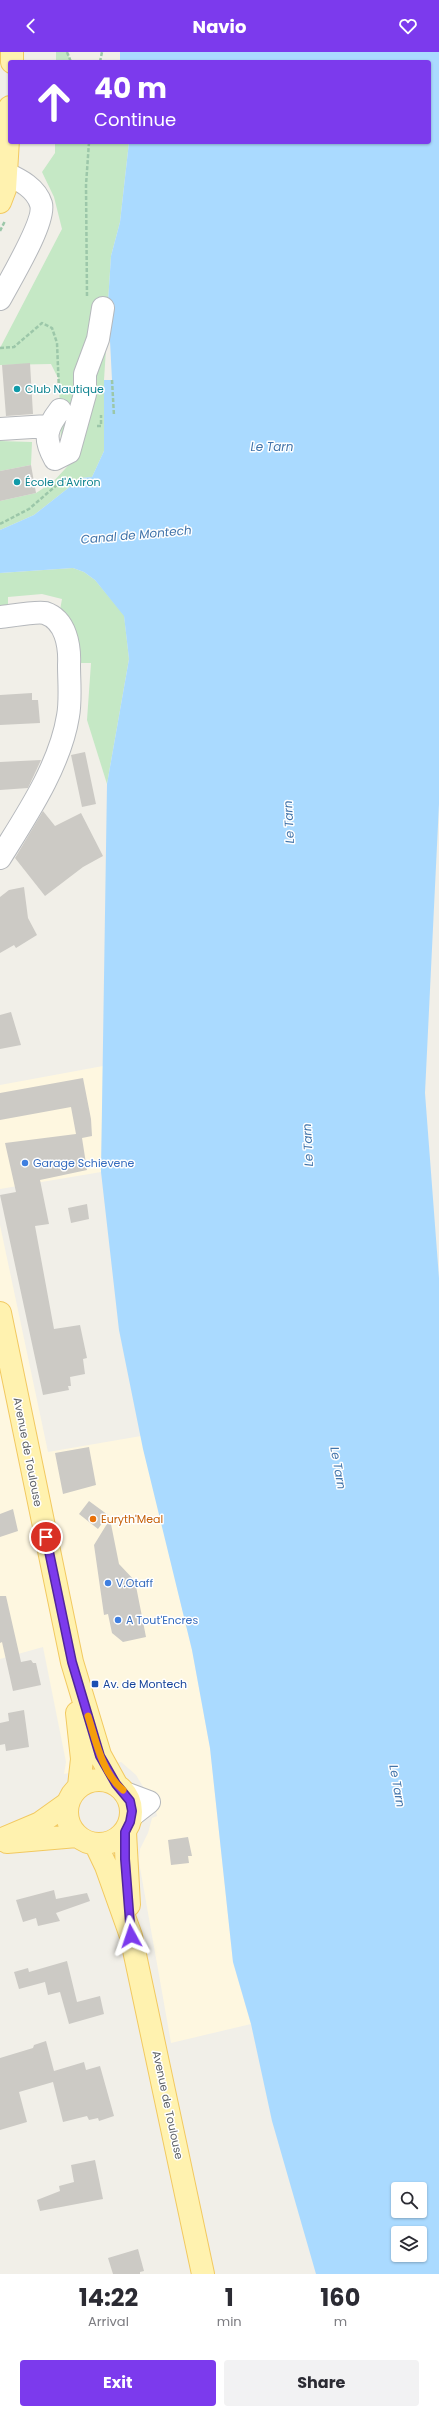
<!DOCTYPE html>
<html lang="en">
<head>
<meta charset="utf-8">
<style>
	:root { --surface:#fff; --page:#f2f2f3; --text:#2b2b33; --muted:#7c7c81; --accent:#7c3aed }
	body { margin:0; font-family:Poppins,sans-serif; background:var(--page); color:var(--text); height:100vh; display:flex; flex-direction:column; font-size:15px; white-space:nowrap }
	* { box-sizing:border-box; margin:0 }
	p { font-size:13px; color:var(--muted) }
	.icon { flex:none; width:22px; height:22px; fill:none; stroke:currentColor; stroke-width:2; stroke-linecap:round; stroke-linejoin:round }
	.map { position:relative; height:2222px; overflow:hidden }
	.details { display:flex; flex-direction:column; background:var(--surface); flex:1 }
	.details>* { flex:none }
	.guide { position:absolute; left:8px; top:8px; width:423px; height:84px; border-radius:4px; box-shadow:0 1px 3px #0004; background:#7c3aed; color:#fff; overflow:hidden }
	.fabs { position:absolute; left:391px; top:2130px; display:grid; gap:8px }
	.fabs a { display:grid; place-items:center; width:36px; height:36px; border-radius:4px; background:var(--surface); box-shadow:0 1px 3px #0004; font-size:20px }
	.pin { position:absolute; display:grid; place-items:center; width:34px; height:34px; color:#fff; margin:-17px; border:2px solid #fff; border-radius:50%; box-shadow:0 1px 4px #0007 }
	.me { position:absolute; width:44px; margin:-22px; rotate:355deg; stroke-linejoin:round; filter:drop-shadow(0 0 3px #0008) }
	.turn { display:flex; align-items:center; gap:14px; height:84px; padding:0 20px; font-size:18px }
	.turn .icon { width:52px; height:52px; stroke-width:2.5 }
	.turn b { display:block; font-size:28px; line-height:34px }
	.eta { display:flex; justify-content:space-evenly; align-items:center; height:68px; text-align:center }
	.eta b { font-size:24px; font-weight:700; line-height:28px }
	.cta { display:flex; gap:8px; margin-top:auto; padding:8px 20px }
	.cta a { flex:1; height:46px; border-radius:4px; background:var(--accent); color:#fff; font-size:16px; font-weight:700; line-height:46px; text-align:center }
	.cta a+a { background:var(--page); color:var(--text) }
	header { display:flex; justify-content:space-between; align-items:center; height:52px; padding:0 20px; background:var(--accent); color:#fff; font-size:18px; font-weight:700 }
	.map>svg:first-child { display:block }
</style>
</head>
<body>
<header><svg class="icon" aria-label="back" viewBox="0 0 24 24"><path d="M15 5l-7 7 7 7"/></svg>Navio<svg class="icon" aria-label="heart" viewBox="0 0 24 24"><path d="M12 20l-8-8c-3-5 5-10 8-4 3-6 11-1 8 4z"/></svg></header>
<div class="map">
<svg width="439" height="2222" viewBox="0 0 439 2222">
	<rect width="100%" height="100%" fill="#f1efe8"/>
	<path fill="#fef7e0" d="M103,1014L101,1120L0,1137V1033Z
		M0,1173L48,1400L141,1384L192,1598L210,1696L233,1910L251,1972L171,1991L139,1810L140,1797L148,1781L152,1766L157,1764L151,1738H145L136,1723L121,1710L64,1722L66,1710L43,1595L0,1607Z"/>
	<path fill="#c5e8c5" d="M56,0H67L71,10H56Z
		M55,90H129L120,170L111,204L108,250L98,287L106,297L104,328V399L92,425L81,426L34,463L0,478V449L36,441L53,430L76,405L61,394L59,328L51,312L0,313V296L62,177L54,145L42,120L55,101Z
		M0,389L32,390L31,413L0,419Z
		M73,516L84,520L95,528L124,563L129,607L107,732L87,668L91,611H80L77,582L60,558L62,547L42,542L8,545V560L0,561V521Z"/>
	<path fill="#aadaff" fill-rule="evenodd" d="M120,0H439V752L425,1041L439,1226V2222H316L272,2069L251,1972L233,1910L210,1696L192,1598L143,1397L119,1278L101,1120L107,732L129,607L124,564L95,528L84,520L73,516L0,521V478L34,463L81,426L92,425L104,399V328H112L108,250L111,204L120,170L129,90H429V10H120ZM398,2137H420V2159H398ZM398,2181H420V2203H398Z"/>
	<path fill="#cccac5" d="M30,311L33,362L6,364L2,313Z
		M31,413L36,441L0,449V419Z
		M32,641V648H38L40,671L0,673V643Z
		M85,700L96,752L82,755L71,703Z
		M41,708L28,736L0,738V710Z
		M43,759L55,774L81,761L103,804L83,815L45,844L15,806Z
		M24,835L28,866L37,883L16,896L14,893L0,901V845L9,838Z
		M11,960L21,993L0,997V963Z
		M83,1026L91,1067L92,1084L82,1086L87,1118L40,1128L49,1172L35,1174L54,1277L80,1273L87,1306L83,1307L85,1322L70,1325L71,1334H68L69,1338L43,1343L0,1143L16,1140L5,1091L76,1082L71,1055L0,1068V1041Z
		M87,1152L89,1167L71,1171L68,1156Z
		M89,1395L96,1433L63,1442L55,1401Z
		M89,1449L108,1463L98,1477L79,1462Z
		M13,1457L18,1479L0,1485V1462Z
		M110,1467L119,1512L135,1529L146,1585L123,1590L112,1581L108,1562L104,1563L94,1493Z
		M0,1544H6L21,1610L31,1608L33,1611H36L41,1633L13,1639L2,1590L0,1591Z
		M24,1658L29,1695L6,1699L5,1692L0,1693V1671L9,1669L8,1661Z
		M188,1785L192,1804H188L189,1811L171,1813L168,1788Z
		M54,1838L56,1847L87,1841L90,1849L56,1861L60,1869L38,1874L36,1866L23,1870L16,1848Z
		M67,1909L77,1950L100,1944L104,1962L69,1972L60,1940L48,1943L45,1930L19,1937L14,1920L28,1916L29,1920Z
		M46,1989L54,2019L84,2010L86,2018L100,2014L114,2064L99,2069L98,2066L89,2068L87,2064L63,2070L53,2030L19,2040L27,2070L0,2078V2006L33,1996L34,1993Z
		M95,2108L103,2147L40,2159L37,2148L60,2139L59,2134L74,2130L71,2113Z
		M138,2197L144,2219L140,2220V2222H113L108,2206Z"/>
	<g fill="none" stroke-linecap="round" stroke-linejoin="round">
		<defs>
			<path id="minor" d="M0,247C10,228 46,169 41,152C36,136 20,128 7,122
				M60,358C46,376 43,386 55,407L69,400L85,342V322L98,287L103,256
				M0,377L48,374
				M0,565C10,564 37,559 45,561C66,568 70,594 69,613C69,629 71,648 68,664C60,714 26,764 0,806
				M125,1741L149,1750L131,1764"/>
			<path id="major" d="M12,10V0
				M0,150L5,137L10,55
				M0,1261L72,1610L100,1703L116,1732
				M77,1661L82,1707L79,1734
				M67 1760a32 32 0 1 1 64 0a32 32 0 1 1-64 0Z
				M125,1780L129,1853
				M0,1788L40,1771L68,1751
				M7,1790L77,1784
				M96,1793L106,1814L131,1884L203,2222"/>
		</defs>
		<use href="#minor" stroke="#b5b8bc" stroke-width="24"/>
		<use href="#major" stroke="#f2c960" stroke-width="24"/>
		<path stroke="#9cc7a9" stroke-width="2.5" stroke-dasharray="4 2" stroke-linecap="butt" d="M67,0L71,10
			M100,10L102,0
			M0,179L5,169
			M87,244L86,133L89,90
			M0,296L14,295L42,271L52,276L57,291L59,339
			M112,328L114,364
			M97,374H101V363
			M0,472L29,457L66,425"/>
		<use href="#minor" stroke="#fff" stroke-width="22"/>
		<use href="#major" stroke="#fff2af" stroke-width="22"/>
	</g>
	<g fill="none" stroke-linecap="round" stroke-linejoin="round">
		<defs>
			<path id="route" d="M46,1485L72,1610L100,1704L116,1732L130,1749L132,1759L130,1770L125,1780V1807L131,1884"/>
		</defs>
		<use href="#route" stroke="#51269a" stroke-width="10"/>
		<use href="#route" stroke="#7c3aed" stroke-width="7"/>
		<path stroke="#f59e0b" stroke-width="7" d="M88,1664C96,1689 102,1721 123,1738"/>
	</g>
	<g fill="#0f9aa8" stroke="#fff" stroke-width="1.5">
		<circle cx="17" cy="337" r="4"/>
		<circle cx="17" cy="430" r="4"/>
	</g>
	<g fill="#3f7fe0" stroke="#fff" stroke-width="1.5">
		<circle cx="25" cy="1111" r="4"/>
		<circle cx="108" cy="1531" r="4"/>
		<circle cx="118" cy="1568" r="4"/>
	</g>
	<circle fill="#e8710a" stroke="#fff" stroke-width="1.5" cx="93" cy="1467" r="4"/>
	<rect fill="#1a4fb4" stroke="#fff" stroke-width="1.5" x="91" y="1628" width="8" height="8" rx="2"/>
	<g text-anchor="middle" stroke-width="3" stroke-linejoin="round" paint-order="stroke">
		<g font-size="11" fill="#0d838f" stroke="#fff" text-anchor="start">
			<text x="25" y="341">Club Nautique</text>
			<text x="25" y="434">École d'Aviron</text>
		</g>
		<g font-size="11" fill="#366cbe" stroke="#fff" text-anchor="start">
			<text x="33" y="1115">Garage Schievene</text>
			<text x="116" y="1535">V.Otaff</text>
			<text x="126" y="1572">A Tout'Encres</text>
		</g>
		<g font-size="11" fill="#5f6368" stroke="#fff">
			<text transform="translate(28 1400) rotate(79)" y="4">Avenue de Toulouse</text>
			<text transform="translate(168 2053) rotate(78)" y="4">Avenue de Toulouse</text>
		</g>
		<g font-size="11" fill="#c56008" stroke="#fff" text-anchor="start">
			<text x="101" y="1471">Euryth'Meal</text>
		</g>
		<g font-size="11" fill="#164399" stroke="#fff" text-anchor="start">
			<text x="103" y="1636">Av. de Montech</text>
		</g>
		<g font-size="12" font-style="italic" fill="#4174aa" stroke="#fff">
			<text x="272" y="399">Le Tarn</text>
			<text transform="translate(136 483) rotate(-5)" y="4">Canal de Montech</text>
			<text transform="translate(289 770) rotate(-93)" y="4">Le Tarn</text>
			<text transform="translate(308 1093) rotate(-93)" y="4">Le Tarn</text>
			<text transform="translate(338 1416) rotate(80)" y="4">Le Tarn</text>
			<text transform="translate(397 1734) rotate(80)" y="4">Le Tarn</text>
		</g>
	</g>
</svg>
<div class="fabs">
<a><svg class="icon" aria-label="search" viewBox="0 0 24 24"><circle cx="10" cy="10" r="6"/><path d="M15 15l6 6"/></svg></a>
<a><svg class="icon" aria-label="layers" viewBox="0 0 24 24"><path d="M12 4l9 5-9 5-9-5zM3 14l9 5 9-5"/></svg></a>
</div>
<div class="pin" style="left:46px;top:1485px;background:#d93025"><svg class="icon" aria-label="arrive" viewBox="0 0 24 24"><path d="M6 21V4h12l-3 4 3 4H6"/></svg></div>
<svg class="me" style="left:131px;top:1884px" viewBox="-20 -20 40 40"><path d="M0-17L14 15 0 8-14 15z" fill="#7c3aed" stroke="#fff" stroke-width="4"/></svg>
<div class="guide">
<div class="turn"><svg class="icon" aria-label="ahead" viewBox="0 0 24 24"><path d="M12 20V5M6 11l6-6 6 6"/></svg><div><b>40 m</b>Continue</div></div>
</div>
</div>
<section class="details">
<div class="eta">
<div><b>14:22</b><p>Arrival</p></div>
<div><b>1</b><p>min</p></div>
<div><b>160</b><p>m</p></div>
</div>
<div class="cta"><a>Exit</a><a>Share</a></div>
</section>
</body>
</html>
